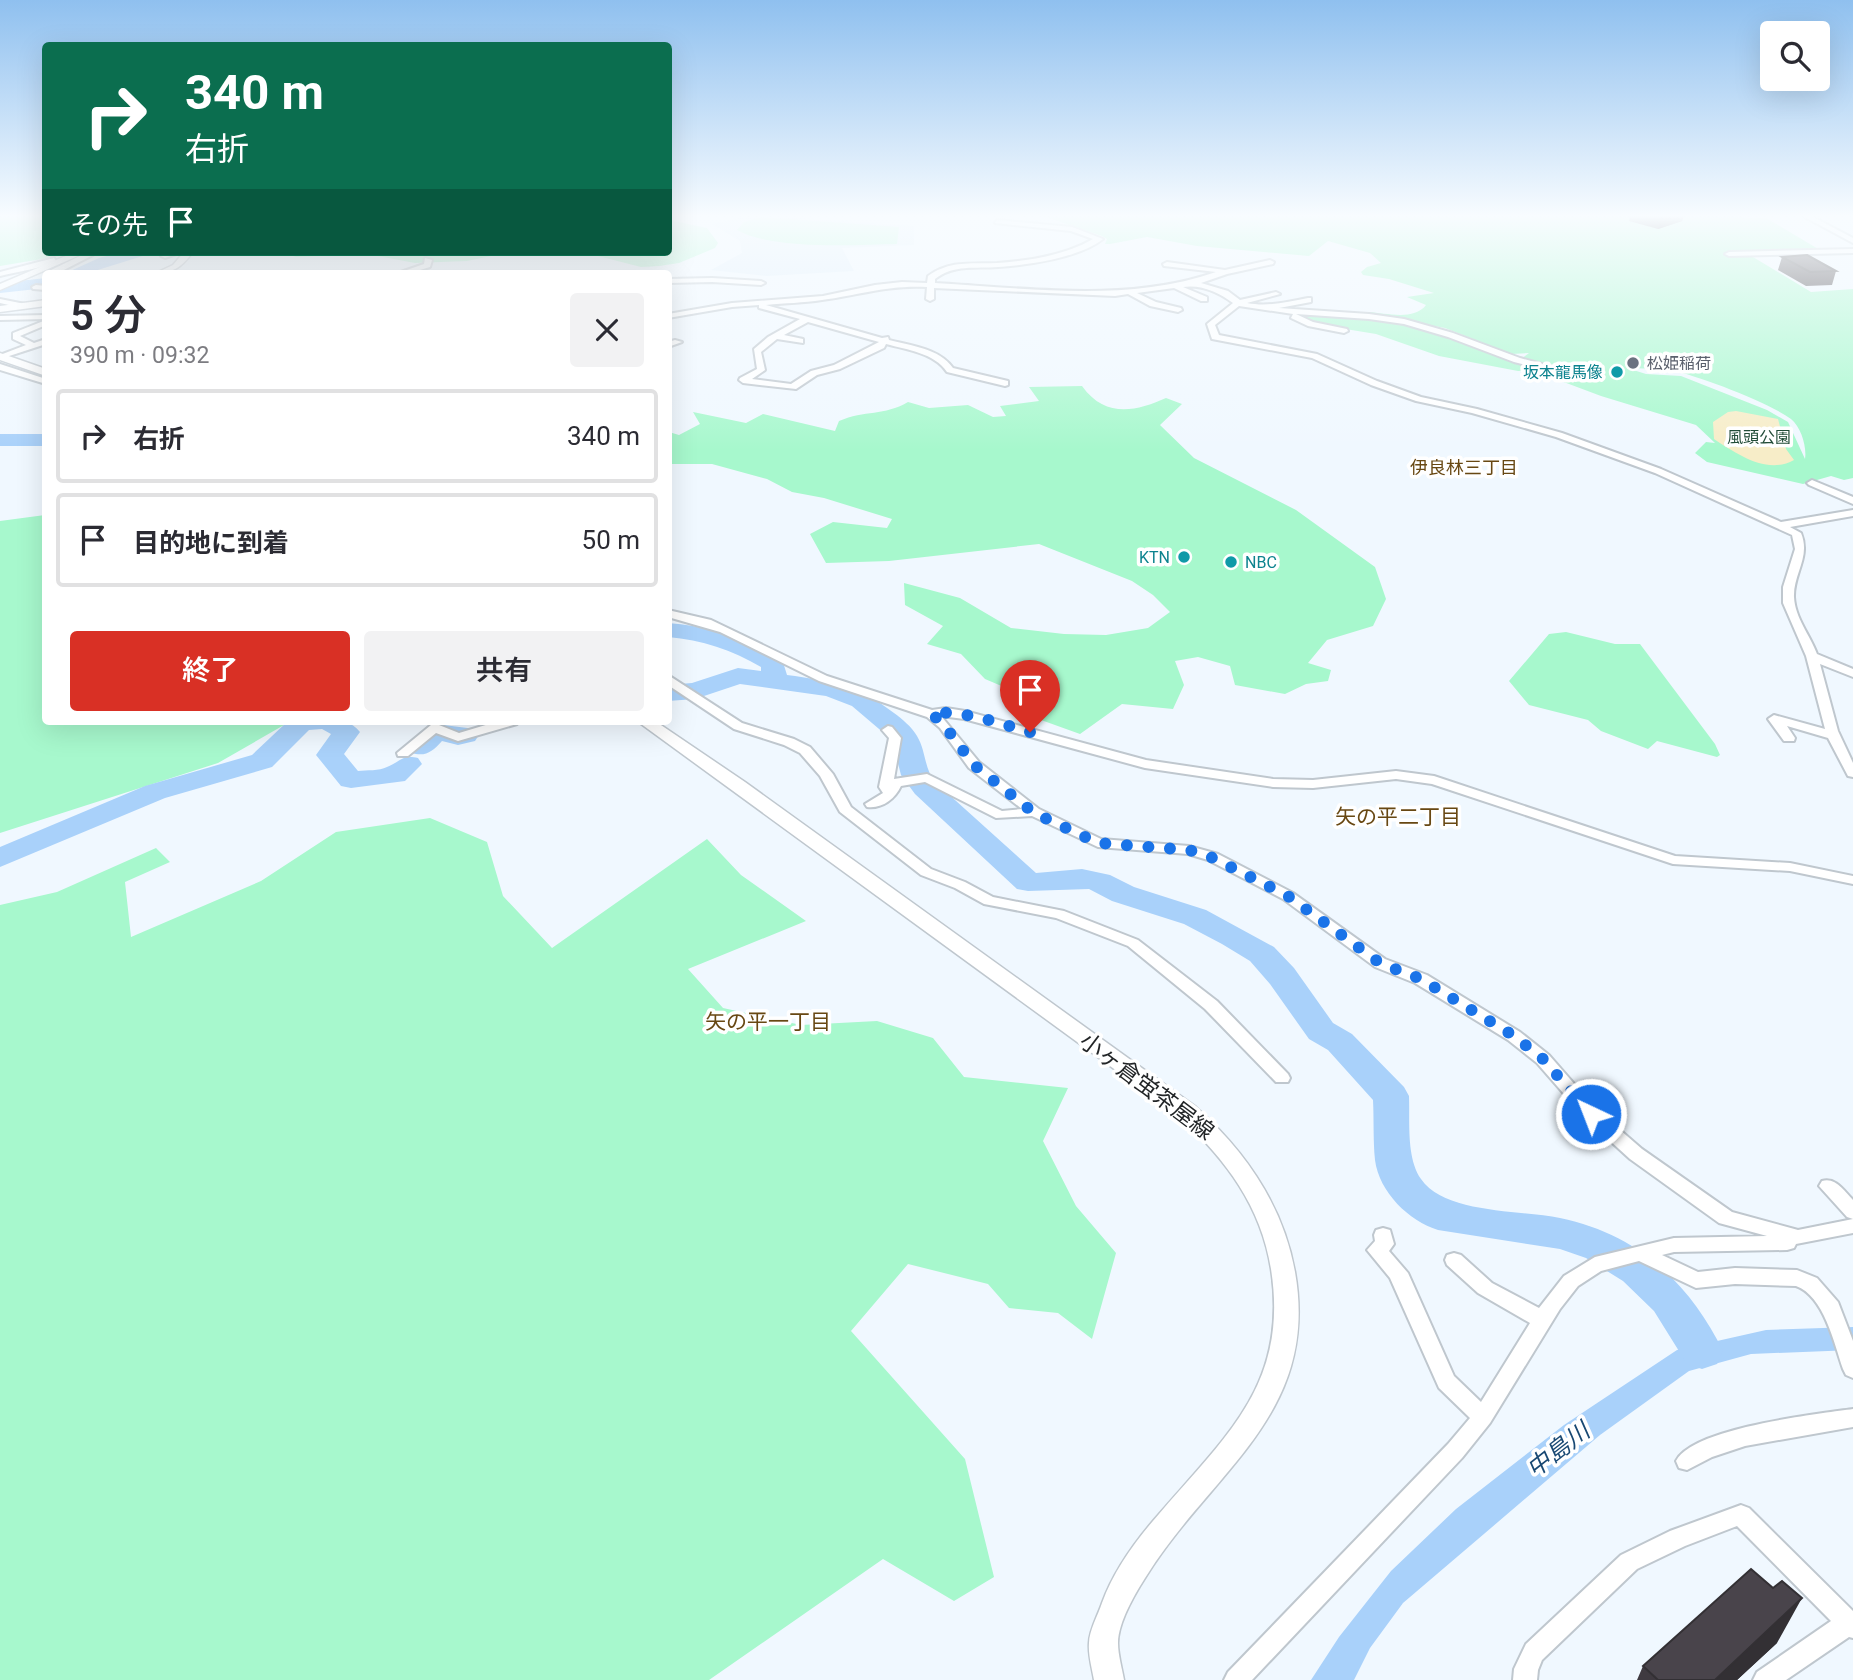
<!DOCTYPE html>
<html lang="ja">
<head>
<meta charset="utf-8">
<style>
	:root { --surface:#fff; --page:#f2f2f3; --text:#2b2b33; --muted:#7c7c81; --line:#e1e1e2; --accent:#d93025 }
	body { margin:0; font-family:Roboto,"Noto Sans JP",sans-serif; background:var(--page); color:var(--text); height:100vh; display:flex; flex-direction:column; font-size:26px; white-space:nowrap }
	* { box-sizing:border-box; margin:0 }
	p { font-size:23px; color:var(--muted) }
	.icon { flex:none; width:38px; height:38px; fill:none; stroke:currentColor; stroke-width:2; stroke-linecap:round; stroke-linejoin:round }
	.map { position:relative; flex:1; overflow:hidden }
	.sheet { position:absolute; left:42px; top:270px; width:630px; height:455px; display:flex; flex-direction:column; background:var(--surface); border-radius:7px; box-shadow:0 7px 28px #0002 }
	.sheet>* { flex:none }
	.hud { position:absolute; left:42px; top:42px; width:630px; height:214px; border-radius:7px; box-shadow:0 7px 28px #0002; background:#0b6e4f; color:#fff; overflow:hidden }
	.buttons { position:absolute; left:1760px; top:21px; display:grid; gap:14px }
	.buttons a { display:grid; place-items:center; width:70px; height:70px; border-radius:7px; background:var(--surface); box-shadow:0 7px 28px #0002; font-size:35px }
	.pin { position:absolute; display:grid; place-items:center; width:60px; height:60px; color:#fff; margin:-72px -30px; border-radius:50% 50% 50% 0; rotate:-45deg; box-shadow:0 0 7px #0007 }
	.pin .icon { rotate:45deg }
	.me { position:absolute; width:77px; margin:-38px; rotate:317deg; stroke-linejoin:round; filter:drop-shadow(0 0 5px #0008) }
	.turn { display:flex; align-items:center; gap:24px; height:147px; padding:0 28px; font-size:32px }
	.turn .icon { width:91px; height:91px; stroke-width:2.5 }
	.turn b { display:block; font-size:49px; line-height:60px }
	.then { display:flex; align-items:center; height:66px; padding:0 28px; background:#0003; gap:14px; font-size:26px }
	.round { display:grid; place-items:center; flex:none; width:74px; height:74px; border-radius:7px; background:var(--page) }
	.headline { display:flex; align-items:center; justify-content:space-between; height:119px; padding:0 28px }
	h1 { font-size:42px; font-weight:600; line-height:52px }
	.cta { display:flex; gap:14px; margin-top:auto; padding:14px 28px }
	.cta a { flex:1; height:80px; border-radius:7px; background:var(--accent); color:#fff; font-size:28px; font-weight:600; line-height:80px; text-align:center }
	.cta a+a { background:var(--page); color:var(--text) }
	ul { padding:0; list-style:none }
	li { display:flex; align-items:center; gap:21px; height:94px; margin:0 14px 10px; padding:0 14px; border:4px solid var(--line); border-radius:7px }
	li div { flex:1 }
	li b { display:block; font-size:26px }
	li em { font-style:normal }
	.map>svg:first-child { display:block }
</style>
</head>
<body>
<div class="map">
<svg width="1853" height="1680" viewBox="0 0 1853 1680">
	<rect width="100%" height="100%" fill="#f0f8ff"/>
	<path fill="#dfeefa" d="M754,215L914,226V245L842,248L854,271L766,276L711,270L742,253L740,241L712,224Z"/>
	<path fill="#a7f8cd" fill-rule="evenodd" d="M0,215H45L46,252H67L60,256L0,266Z
		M1040,215H1741L1747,218H1766L1820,250L1748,254L1811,292L1853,289V478L1844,480L1831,476L1803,484L1707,462L1695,453L1706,442L1715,443L1696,425L1601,396L1561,381L1542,370L1518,371L1439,356L1376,334L1315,324L1297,315L1341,316L1432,329L1521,359L1529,353L1511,354L1445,328L1369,314V312C1386,313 1414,321 1426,305L1407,297L1434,293L1389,279L1363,275L1361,272L1367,267L1381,263L1370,253L1328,241L1309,256L1197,246L1147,237L1110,244H1105L1107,239L1102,236ZM1627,368C1639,369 1659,368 1670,370C1697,375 1770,403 1791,419C1801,427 1807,447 1805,459L1788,422L1767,410L1681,376L1646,374Z
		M761,217L899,227L897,244C854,245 773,250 737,230L744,222Z
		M669,220L707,228L718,243L715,248L679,263L659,266L641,267L586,253L560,252H668Z
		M296,252H546L501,254L467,261L415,263L367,254L296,257L293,256Z
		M1082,386C1105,418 1135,412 1166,398L1182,404L1160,425L1194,458L1296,510L1375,567L1386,599L1373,626L1327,640L1308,663L1331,670L1328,681L1306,684L1285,694L1235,685L1230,666L1198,657L1175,661L1184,685L1173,709L1122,704L1080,734L1016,711L1023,695L985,679L961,654L927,644L943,626L905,605L904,583L960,598L1011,628L1064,634L1106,635L1148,628L1170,612L1153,595L1132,581L1039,544L889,561L826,563L810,534L833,522L887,528L892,519L824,498L792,492L767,479L712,464H669V432L679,435L700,424L693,412L746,423L763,414L835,431L839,421C865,410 884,416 908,402L929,408L968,405L993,417L1006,416L1000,406L1039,401L1029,387Z
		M45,515L46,721H291L218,763L0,833V521Z
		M1566,632L1615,644H1640L1715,744L1720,755L1717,757L1657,741L1648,749L1601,731L1588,720L1529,705L1509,681L1549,634Z
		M430,818L487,842L503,896L552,948L707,839L741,875L806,921L688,969L723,1008L801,1025L877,1021L933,1038L964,1077L1068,1088L1043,1141L1076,1206L1116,1253L1092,1339L1058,1313L1009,1308L988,1284L908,1264L851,1331L965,1459L994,1577L954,1601L883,1559L709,1680H0V905L57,892L156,848L170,862L125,882L131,937L261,881L336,832Z"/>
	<path fill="#f7edc8" d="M1736,411L1778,419L1786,449L1794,460C1767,475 1737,454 1714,439L1713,422L1728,412Z"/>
	<path fill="#a9d1fa" d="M1853,1327V1350L1751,1354L1689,1371L1600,1435L1403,1603L1370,1648L1354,1680H1311L1339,1637L1391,1571L1456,1509L1564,1425L1677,1350L1766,1330Z"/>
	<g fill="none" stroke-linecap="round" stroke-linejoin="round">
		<path fill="#a9d1fa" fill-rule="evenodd" d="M122,252H149L146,255L88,273H66L99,258Z
			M46,278V288L0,293V283Z
			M0,434H46V446H0Z
			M668,623C709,626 747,638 782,659L787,675C831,681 859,686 894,713C902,719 912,727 917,736C926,751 924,768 935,782L1036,873L1082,869L1110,875L1134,887L1206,910L1274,947L1294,968L1333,1023L1352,1034L1404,1087L1409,1096C1410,1121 1406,1158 1421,1179C1445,1214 1521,1210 1560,1218C1637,1234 1689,1282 1723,1351L1717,1364L1702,1369L1687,1364L1654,1311L1623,1281L1586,1258L1560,1249L1438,1230C1409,1221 1379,1192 1375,1160C1373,1140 1374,1119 1373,1100L1328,1050L1309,1039L1270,984L1250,961L1222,944L1184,924L1112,901L1089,889L1028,891L1017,889L915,794L901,775L892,740L852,706L826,696L740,684L695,699L668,701V685L692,683L738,668L761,671V667C732,650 702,640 668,637Z
			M288,721C309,721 346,713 360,732L344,754L358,771C367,770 379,771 387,767C400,762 402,754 418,758L422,764L405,781L351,788L341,786L316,755L331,734L322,729L309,730L272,767L165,798L0,867V847L145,786L252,755Z
			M436,724L475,729L479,735L475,741L458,745L442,741C432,752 426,757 411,753L407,747C415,736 423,727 436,724Z"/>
		<defs>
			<path id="minor" d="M1801,215H1809L1853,238V243Z
				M997,220L1072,227L1103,239C1079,258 1028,265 998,267C975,269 954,264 935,279V283C1027,288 1127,303 1216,272L1164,266L1163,264L1167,262L1225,270L1270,260L1274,262L1273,264L1227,274L1201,283L1228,291L1240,300L1276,292L1280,294L1247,303C1268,307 1286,302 1308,298H1311V302L1279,308L1369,314L1404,319L1453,333L1520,358L1567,371L1563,374L1514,362L1448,337L1404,324L1369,319L1296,314L1313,322L1347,329L1348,331L1344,333L1308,326L1291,318L1293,314L1239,306L1215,325L1219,335L1317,354L1377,381L1421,397L1477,409L1562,433L1661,469L1781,522L1853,510V516L1790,527L1801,533C1811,557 1793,574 1794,597C1795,618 1810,635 1817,654L1853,669V677L1820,664L1838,731L1853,763V777L1848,776L1828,738L1787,726L1795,738L1794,741H1784L1768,719L1774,715L1825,729L1806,656L1783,603V587L1795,549L1792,535L1655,473L1556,437L1472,413L1416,401L1371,385L1312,358L1212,339L1207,324L1233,303C1220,293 1201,284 1183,287L1207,297V301H1201L1174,288L1137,293L1156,302L1181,308L1182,310L1178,312L1150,306L1128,294L1115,296L934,288V299L930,301L926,299L927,287C886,285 860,295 822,300C803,303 785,303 766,305L882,338L888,337L889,340C911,346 939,348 953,368L1008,381V385L1005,386L947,372C934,353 908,350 886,344L884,348L840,369L817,375L796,389L743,383L739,380L740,378L757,369L754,349L768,337L800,319L759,308V305L732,307L668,318V314L732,303L823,296L875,285L902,282L927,283L928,276C950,260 972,264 997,263C1028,261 1066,255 1093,239L1071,231L995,223ZM808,322L879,342L834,365L811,371L791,384L752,379L765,370L761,352L777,339L803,343V339L784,335Z
				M1853,249V253L1729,256L1725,254L1729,252Z
				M79,252L93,255L58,273H51V270L82,255Z
				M171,252H182L165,258L161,256Z
				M54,258L57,262C38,269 20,271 0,276V272Z
				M425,258L432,260L430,267L410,273H398L424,264Z
				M712,278L761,281L765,283L761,285L712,282L668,283V279Z
				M36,285L46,286V290L33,289L32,287Z
				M0,299L25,304L26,306L22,308L0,303Z
				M46,315V319L0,320V316Z
				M46,320V325L20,336L34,343L46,339V344L0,359V355L26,345L13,339V333Z
				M675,340L682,342L668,347V342Z
				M0,364L46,379V384L0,370Z
				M1812,480L1853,497V504L1809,485L1807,483Z
				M668,610L711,620L827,676L932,710L946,708L965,711L1146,760L1273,779L1313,780L1396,771L1434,776L1675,856L1790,863L1853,876V884L1790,871L1673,864L1432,784L1396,779L1313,788L1273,787L1145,768L964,719L941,716L979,762L1039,809L1101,839L1189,846L1218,854L1293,893L1385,959L1427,975L1520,1032L1549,1055L1597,1110L1642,1149L1732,1212L1798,1230L1853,1219L1847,1217L1819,1186L1822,1181C1836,1177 1844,1191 1853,1200V1233L1796,1244L1794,1248L1787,1250L1674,1252L1662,1255L1698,1272L1735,1268L1797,1270L1817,1278L1838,1302L1853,1341V1378L1846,1375L1843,1369C1834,1343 1824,1296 1796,1286L1735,1284L1696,1288L1639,1261L1601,1271L1578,1286L1560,1309L1490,1423L1462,1458L1252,1680H1224L1228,1672L1448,1444L1470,1418L1439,1388L1390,1278L1367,1250L1375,1241L1374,1235L1376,1230L1383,1228L1390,1230L1394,1244L1389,1251L1408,1273L1454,1376L1481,1402L1530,1323L1478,1293L1447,1265L1445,1260L1447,1255L1454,1253L1461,1255L1492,1283L1539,1308L1564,1276L1595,1257L1674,1238L1767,1236L1719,1223L1630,1159L1585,1118L1537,1063L1508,1040L1415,983L1375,967L1283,899L1208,860L1188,854L1098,847L1032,816L996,818L925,782L901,786C895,799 882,809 867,807L865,804L883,793L879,787L889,738L882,730L888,726L892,727L901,738L894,779L927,774L1002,811L1022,809L969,768L940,728L927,717L819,681L720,632L668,617Z
				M668,675L742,723L794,739L810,747L833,774L851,807L931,869L965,882L993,897L1064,911L1138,940L1217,1001L1288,1074L1290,1078L1288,1082H1276L1205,1009L1128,946L1056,918L984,904L955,888L921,875L840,812L820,776L800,753L784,745L734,729L668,685Z
				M499,721H519L517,724L458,741L436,733L408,756H398L397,753L431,725H439L459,733Z
				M1853,1409V1427L1745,1446L1712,1457L1687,1470L1679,1468L1676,1461C1692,1428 1817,1414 1853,1409Z
				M1741,1505L1749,1508L1853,1611V1638L1849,1637L1786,1680H1753L1757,1672L1831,1621L1737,1526L1685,1546L1637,1569L1542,1660L1538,1670L1537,1680H1513L1514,1669L1526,1644L1621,1555L1670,1531Z"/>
			<path id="tertiary" d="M75,252H87L0,290V284Z
				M184,252H193C182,266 175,273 156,273L173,265Z
				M46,300V306L0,312V306Z
				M0,353L46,369V376L0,360Z
				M637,721H655L745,782L1196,1107C1245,1151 1283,1205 1295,1272C1320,1414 1212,1471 1147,1575C1136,1592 1118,1622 1118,1643C1118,1655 1122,1668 1124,1680H1094C1092,1668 1088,1655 1089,1643C1089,1631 1098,1615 1102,1603C1114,1570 1136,1540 1159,1514C1227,1435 1289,1383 1271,1269C1261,1206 1226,1160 1180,1117Z"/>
		</defs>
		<use href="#minor" stroke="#bfc7ce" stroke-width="4"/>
		<use href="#tertiary" stroke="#bfc7ce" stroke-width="3"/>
		<use href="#minor" fill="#fff" fill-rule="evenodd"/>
		<use href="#tertiary" fill="#fff" fill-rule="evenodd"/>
	</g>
	<path fill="#3f3a40" d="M1630,215H1684L1682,221L1658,229L1629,221Z
		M1782,257L1836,271L1832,285L1806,286L1778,270Z
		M1777,1643L1737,1680H1637L1643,1666Z"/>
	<path fill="#333034" d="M1664,215H1684L1682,221L1658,229L1661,216Z
		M1802,1598L1777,1643L1737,1680H1715Z"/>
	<path fill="#49444b" stroke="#333034" stroke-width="2" d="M1807,255L1836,271L1810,272L1782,257Z
		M1751,1569L1773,1588L1782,1581L1802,1598L1715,1680H1658L1643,1666Z"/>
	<linearGradient id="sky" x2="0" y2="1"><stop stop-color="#8fc0ef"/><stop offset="0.48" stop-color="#f8fcff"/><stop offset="1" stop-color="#f8fcff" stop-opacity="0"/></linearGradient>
	<rect width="1853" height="450" fill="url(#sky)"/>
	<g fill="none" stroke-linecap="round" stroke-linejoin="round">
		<path stroke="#1a73e8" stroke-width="12" stroke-dasharray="0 21.6" d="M1030,732C998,723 964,710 931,713L944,725L974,765L1034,813L1098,843L1189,850L1213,858L1288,896L1380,963L1421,979L1514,1036L1543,1059L1591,1114"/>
	</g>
	<circle fill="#6b7280" stroke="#fff" stroke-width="2.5" cx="1633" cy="363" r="7"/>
	<g fill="#0f9aa8" stroke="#fff" stroke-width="2.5">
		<circle cx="1617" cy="372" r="7"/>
		<circle cx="1184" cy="557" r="7"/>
		<circle cx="1231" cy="562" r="7"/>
	</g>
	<g text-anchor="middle" stroke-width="7" stroke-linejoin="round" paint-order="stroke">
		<g font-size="16" fill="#5b616d" stroke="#fff" text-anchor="start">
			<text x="1647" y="369">松姫稲荷</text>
		</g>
		<g font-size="16" fill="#0d838f" stroke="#fff" text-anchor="end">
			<text x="1603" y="378">坂本龍馬像</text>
			<text x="1170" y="563">KTN</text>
			<text x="1245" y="568" text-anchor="start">NBC</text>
		</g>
		<g font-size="16" fill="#224c38" stroke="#fff">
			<text x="1759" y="443">風頭公園</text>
		</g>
		<g font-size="18" fill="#684813" stroke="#fff">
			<text x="1464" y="474">伊良林三丁目</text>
		</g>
		<g font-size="21" fill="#684813" stroke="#fff">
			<text x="1398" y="824">矢の平二丁目</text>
			<text x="768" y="1029">矢の平一丁目</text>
		</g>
		<g font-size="23" fill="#222527" stroke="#fff">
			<text transform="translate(1147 1086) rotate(37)" y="8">小ヶ倉蛍茶屋線</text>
		</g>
		<g font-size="24" font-style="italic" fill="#184873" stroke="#fff">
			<text transform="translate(1558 1450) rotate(-38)" y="8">中島川</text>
		</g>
	</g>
</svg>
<div class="buttons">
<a><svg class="icon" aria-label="search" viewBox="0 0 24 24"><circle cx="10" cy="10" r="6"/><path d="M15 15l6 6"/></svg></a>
</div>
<div class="pin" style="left:1030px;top:732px;background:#d93025"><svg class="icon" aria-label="arrive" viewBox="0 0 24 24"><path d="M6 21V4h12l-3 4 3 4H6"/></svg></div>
<svg class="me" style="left:1591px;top:1114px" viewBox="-20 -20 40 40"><circle r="17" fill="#1a73e8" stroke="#fff" stroke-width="3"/><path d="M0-11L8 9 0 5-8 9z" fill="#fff"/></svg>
<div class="hud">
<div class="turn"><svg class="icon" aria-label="right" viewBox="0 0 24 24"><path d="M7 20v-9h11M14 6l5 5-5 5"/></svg><div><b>340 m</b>右折</div></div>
<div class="then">その先<svg class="icon" aria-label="arrive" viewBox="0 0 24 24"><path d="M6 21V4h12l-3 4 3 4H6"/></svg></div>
</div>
<section class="sheet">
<div class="headline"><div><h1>5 分</h1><p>390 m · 09:32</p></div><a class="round"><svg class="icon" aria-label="close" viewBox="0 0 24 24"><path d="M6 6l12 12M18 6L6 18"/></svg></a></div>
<ul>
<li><svg class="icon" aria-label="right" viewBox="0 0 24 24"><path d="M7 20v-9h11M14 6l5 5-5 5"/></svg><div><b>右折</b></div><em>340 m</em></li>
<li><svg class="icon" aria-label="arrive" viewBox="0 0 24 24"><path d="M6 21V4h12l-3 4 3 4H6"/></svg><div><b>目的地に到着</b></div><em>50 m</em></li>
</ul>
<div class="cta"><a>終了</a><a>共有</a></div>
</section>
</div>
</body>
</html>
